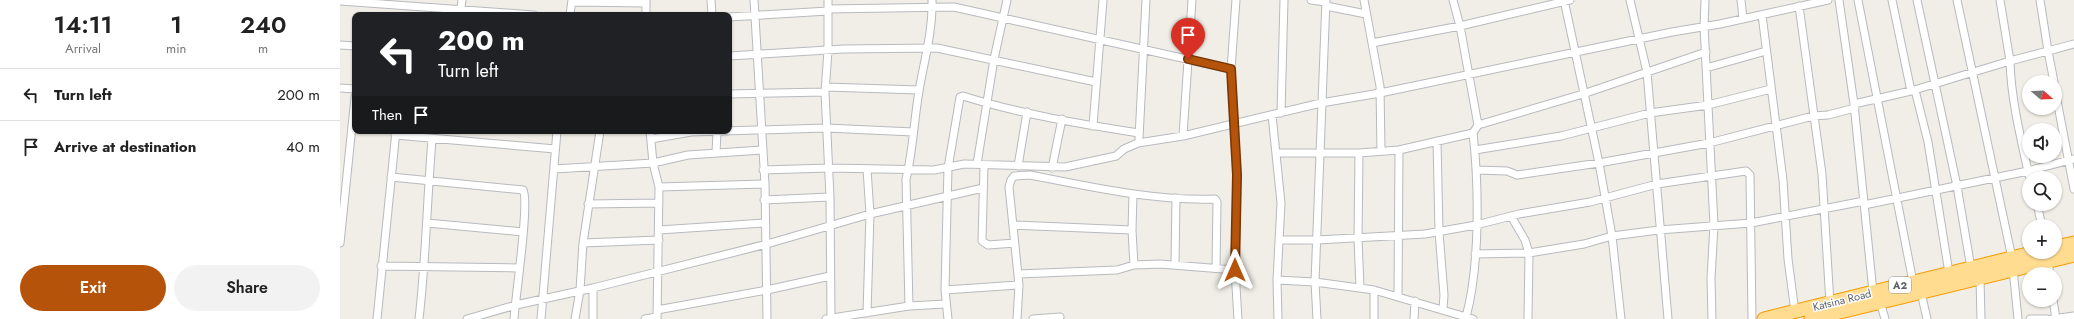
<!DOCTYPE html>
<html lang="en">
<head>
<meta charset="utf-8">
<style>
	:root { --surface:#fff; --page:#f2f2f2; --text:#222; --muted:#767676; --line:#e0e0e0; --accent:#b45309 }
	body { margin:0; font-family:Jost,sans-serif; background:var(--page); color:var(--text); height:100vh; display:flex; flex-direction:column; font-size:15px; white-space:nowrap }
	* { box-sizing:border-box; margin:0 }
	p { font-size:13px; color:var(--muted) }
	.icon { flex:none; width:22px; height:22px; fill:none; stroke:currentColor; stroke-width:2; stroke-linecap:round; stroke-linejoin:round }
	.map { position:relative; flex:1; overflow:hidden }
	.sheet { display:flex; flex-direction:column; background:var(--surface); width:340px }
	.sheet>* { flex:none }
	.top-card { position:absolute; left:12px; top:12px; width:380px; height:122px; border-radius:8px; box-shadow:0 1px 3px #0004; background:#202124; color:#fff; overflow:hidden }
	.needle { width:26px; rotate:109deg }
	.buttons { position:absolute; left:1682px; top:75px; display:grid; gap:8px }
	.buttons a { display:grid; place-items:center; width:40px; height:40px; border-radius:50%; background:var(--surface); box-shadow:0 1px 3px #0004; font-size:20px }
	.pin { position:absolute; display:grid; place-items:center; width:34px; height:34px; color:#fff; margin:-41px -17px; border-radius:50% 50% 50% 0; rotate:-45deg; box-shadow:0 0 4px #0007 }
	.pin .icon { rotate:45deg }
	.me { position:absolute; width:44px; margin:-22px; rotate:0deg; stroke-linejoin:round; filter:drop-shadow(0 0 3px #0008) }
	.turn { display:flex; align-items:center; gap:14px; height:84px; padding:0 20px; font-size:18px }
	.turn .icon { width:52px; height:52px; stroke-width:2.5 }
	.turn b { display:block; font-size:28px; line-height:34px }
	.then { display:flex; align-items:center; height:38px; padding:0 20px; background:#0003; gap:8px; font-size:15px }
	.eta { display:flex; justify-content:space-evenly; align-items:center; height:68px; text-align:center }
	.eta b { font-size:24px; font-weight:600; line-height:28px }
	.primary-button { display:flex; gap:8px; margin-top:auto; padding:8px 20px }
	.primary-button a { flex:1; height:46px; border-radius:24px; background:var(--accent); color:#fff; font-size:16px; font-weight:600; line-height:46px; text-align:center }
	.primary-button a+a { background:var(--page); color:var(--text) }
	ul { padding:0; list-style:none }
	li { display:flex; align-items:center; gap:12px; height:52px; padding:0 20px; border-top:1px solid var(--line) }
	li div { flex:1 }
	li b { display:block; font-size:15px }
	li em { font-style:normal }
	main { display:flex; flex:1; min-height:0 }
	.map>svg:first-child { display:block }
</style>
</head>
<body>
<main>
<section class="sheet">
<div class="eta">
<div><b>14:11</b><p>Arrival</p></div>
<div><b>1</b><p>min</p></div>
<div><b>240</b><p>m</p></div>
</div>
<ul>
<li><svg class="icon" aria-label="left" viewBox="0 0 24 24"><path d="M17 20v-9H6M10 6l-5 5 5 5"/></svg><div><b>Turn left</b></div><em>200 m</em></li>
<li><svg class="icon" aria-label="arrive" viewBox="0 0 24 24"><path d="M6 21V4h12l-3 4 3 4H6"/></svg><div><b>Arrive at destination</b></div><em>40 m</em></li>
</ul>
<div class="primary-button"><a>Exit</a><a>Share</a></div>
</section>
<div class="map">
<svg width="1734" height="319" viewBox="0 0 1734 319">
	<rect width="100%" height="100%" fill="#f1eee7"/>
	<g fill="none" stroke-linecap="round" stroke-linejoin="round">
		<defs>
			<path id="street" d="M371,0L372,15
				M414,0L425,184L427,319
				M488,0V51L485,92L490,197L491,319
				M896,0L891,69L897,175L895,270L898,319
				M971,0L986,2
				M1024,0L1040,86L1041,151
				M1113,0L1120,26L1138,125
				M1224,0L1259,163L1272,236L1281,319
				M1290,0L1307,72L1328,319
				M1365,0L1364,26L1374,225L1371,278L1372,319
				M1401,0L1403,19
				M1499,0L1514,104L1533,292
				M1518,0L1573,282
				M1552,0L1571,91
				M1577,0L1617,186L1631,268
				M1617,0L1672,258
				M1700,0L1708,51L1670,61C1671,98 1680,135 1688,171L1734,159
				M0,1L194,15
				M232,2L306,3
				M986,6L1026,14
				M1459,6L1482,174L1490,303
				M488,9L614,7L891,69
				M120,15L122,0
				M230,15L232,0
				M306,15V0
				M1422,15L1443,180L1448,259L1455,312
				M389,17L488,11
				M1032,43L1120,26L1230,0
				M0,45L15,46
				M389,56L504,49L597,48L756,82
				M1366,68L1426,51
				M1714,82L1708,51L1734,44
				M486,87L579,90
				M0,88L15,89
				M1575,90L1588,142L1609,273
				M1715,90L1734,189
				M389,94L485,92
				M1514,104L1571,91L1670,61L1660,0
				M941,113L944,0
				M932,115L941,203L937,280L938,319
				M753,126L763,0
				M310,131L313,163L319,187L317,319
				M55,135L215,149
				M843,136L852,0
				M799,138L806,0
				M311,139L351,132L486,128L573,132
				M1097,141L1099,232L1104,295L1103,309
				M1135,150L1221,136L1310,113L1368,105L1431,89
				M376,153L377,131
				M937,153H1019L1059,150L1133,133
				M1019,153L1018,238L1020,288
				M637,164L654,59L667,0
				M644,165L642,241L648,245L675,243
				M678,166L687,112
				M712,168L722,119
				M214,169L313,163L348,155L422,150
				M423,170L489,168L594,170L624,164L725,167L776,156L784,149L798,143L843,136L981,103L1040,93L1332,32L1380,24L1488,0
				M1136,170L1167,171L1177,175L1259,163L1369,143L1473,116L1488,115L1515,108
				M51,177L183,190C190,201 175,300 174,319
				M319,187L425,184
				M793,194L792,230L794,265
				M424,200L490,197
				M248,204L319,203
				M1697,204L1702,226
				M1524,205L1688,171L1690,178
				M1171,216L1185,240L1189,253L1188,319
				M87,223L183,232
				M673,225L792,230
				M319,230L425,223
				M939,240H977L1085,234L1136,225L1179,214L1250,202L1317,184L1406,171L1410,175L1412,319
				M0,243L15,97
				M243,243L319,240
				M1135,254L1189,253L1244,244L1272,236L1319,230L1411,223L1524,201
				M1708,262L1710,274
				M835,264L836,198
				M41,266L179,268
				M1673,269L1678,319
				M678,274L777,270L794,265L820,264L895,270
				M1640,278L1641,319
				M937,280L975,282L1034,290L1133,319
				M253,288V319
				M605,290L679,285
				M1581,292L1587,319
				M1058,297L1059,150
				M1713,300L1716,319
				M1540,301L1545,319
				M569,306L566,179C573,151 574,120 579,91C584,61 593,31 592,0
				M317,310L427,290L490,276
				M527,313L530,214L527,169
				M1126,317C1140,266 1139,186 1133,133L1138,125L1243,94L1366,52
				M37,319L56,131
				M79,319C86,259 87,199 92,140
				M127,319L176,305L253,288L427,244L530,214L643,188
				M201,319L217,131
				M235,319L240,290L243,243L260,131
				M305,319L317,317
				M486,319L569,306L605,304
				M608,319L605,290L608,168L620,97L623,96C680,114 740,124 799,133
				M677,319L679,285L669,187L671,180L674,176L690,175C751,187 813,201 875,199L877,202L876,268
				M693,319L720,317
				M977,319L975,282L986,0
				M1034,319V290
				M1074,319L1075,301
				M1690,319H1707
				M1712,319L1734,316"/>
			<path id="highway" d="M1715,247L1734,243
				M1424,319L1696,252
				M1471,319L1734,255"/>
		</defs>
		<use href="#street" stroke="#b7babe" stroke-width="9"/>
		<use href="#highway" stroke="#f89b00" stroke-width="15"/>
		<use href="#street" stroke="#fff" stroke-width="7"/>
		<use href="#highway" stroke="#ffdc90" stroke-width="13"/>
	</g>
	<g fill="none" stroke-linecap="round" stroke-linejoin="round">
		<defs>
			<path id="route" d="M848,59L891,69L897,175L895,270"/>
		</defs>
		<use href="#route" stroke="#753606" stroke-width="10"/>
		<use href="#route" stroke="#b45309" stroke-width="7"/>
	</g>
	<g text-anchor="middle" stroke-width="3" stroke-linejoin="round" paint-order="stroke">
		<rect fill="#fff" stroke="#8e9295" stroke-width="1" x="1549" y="277" width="22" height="16" rx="3"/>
		<g font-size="10" font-weight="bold" fill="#5e6368">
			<text x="1560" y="289">A2</text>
		</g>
		<g font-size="11" fill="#5e6368" stroke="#fff">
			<text transform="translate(1502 300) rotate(-14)" y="4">Katsina Road</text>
		</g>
	</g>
</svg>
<div class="buttons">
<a><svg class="needle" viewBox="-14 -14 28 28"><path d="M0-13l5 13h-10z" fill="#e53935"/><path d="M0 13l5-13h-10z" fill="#767676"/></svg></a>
<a><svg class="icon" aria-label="sound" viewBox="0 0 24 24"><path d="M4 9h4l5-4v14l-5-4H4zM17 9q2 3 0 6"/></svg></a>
<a><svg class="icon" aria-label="search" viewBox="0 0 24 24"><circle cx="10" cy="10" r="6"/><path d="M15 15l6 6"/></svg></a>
<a>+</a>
<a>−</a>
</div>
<div class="pin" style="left:848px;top:59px;background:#d93025"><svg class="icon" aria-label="arrive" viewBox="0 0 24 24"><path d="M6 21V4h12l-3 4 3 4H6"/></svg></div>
<svg class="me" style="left:895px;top:270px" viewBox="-20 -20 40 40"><path d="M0-17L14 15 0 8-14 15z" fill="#b45309" stroke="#fff" stroke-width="4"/></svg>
<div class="top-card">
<div class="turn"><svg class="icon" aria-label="left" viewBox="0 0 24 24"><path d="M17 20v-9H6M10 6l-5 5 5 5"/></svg><div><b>200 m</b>Turn left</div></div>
<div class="then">Then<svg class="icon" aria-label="arrive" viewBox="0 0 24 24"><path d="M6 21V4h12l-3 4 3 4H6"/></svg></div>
</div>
</div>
</main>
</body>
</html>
